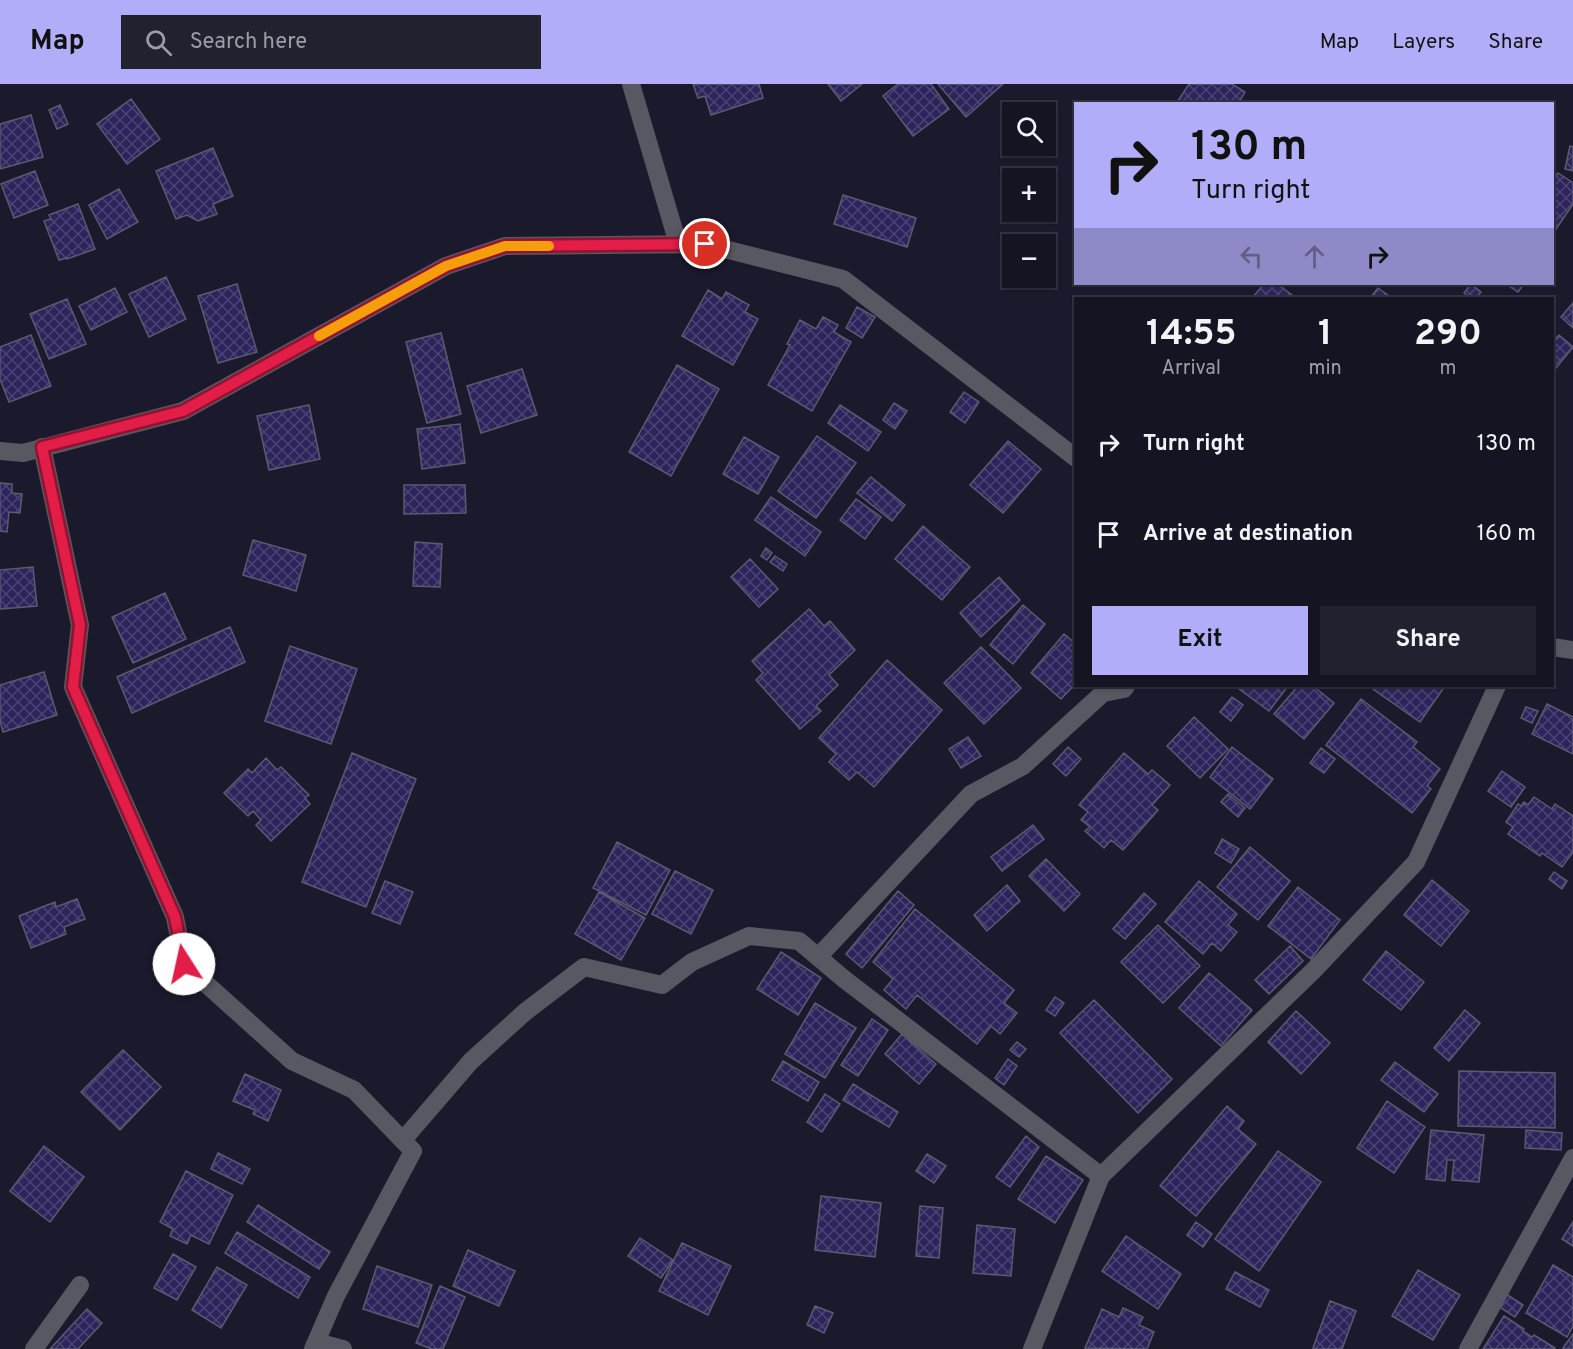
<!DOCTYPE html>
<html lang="en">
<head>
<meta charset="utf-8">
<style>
	:root { --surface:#141422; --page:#21212f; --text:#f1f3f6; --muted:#9d9ea5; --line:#333340; --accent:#b2adf9 }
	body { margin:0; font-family:Overpass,sans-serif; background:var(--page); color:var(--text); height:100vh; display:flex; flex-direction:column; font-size:22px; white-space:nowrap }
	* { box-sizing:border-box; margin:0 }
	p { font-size:20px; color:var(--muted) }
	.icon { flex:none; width:33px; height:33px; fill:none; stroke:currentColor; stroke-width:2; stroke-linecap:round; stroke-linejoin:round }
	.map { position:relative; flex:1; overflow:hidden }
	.drawer { position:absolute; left:1074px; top:213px; width:480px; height:390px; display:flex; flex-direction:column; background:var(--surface); border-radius:0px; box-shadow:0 2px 4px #0004,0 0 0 2px var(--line) }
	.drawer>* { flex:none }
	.guide { position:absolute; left:1074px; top:18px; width:480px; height:183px; border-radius:0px; box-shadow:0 2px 4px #0004,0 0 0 2px var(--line); background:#b2adf9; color:#111; overflow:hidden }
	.tools { position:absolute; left:1002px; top:18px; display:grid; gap:12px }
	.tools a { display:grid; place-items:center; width:54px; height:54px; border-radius:0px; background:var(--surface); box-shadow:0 2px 4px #0004,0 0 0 2px var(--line); font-size:30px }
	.pin { position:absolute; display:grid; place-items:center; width:51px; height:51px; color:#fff; margin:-26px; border:3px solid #fff; border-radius:50%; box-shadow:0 2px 6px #0007 }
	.me { position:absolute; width:66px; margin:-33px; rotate:350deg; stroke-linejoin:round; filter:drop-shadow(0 0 4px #0008) }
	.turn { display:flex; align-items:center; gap:21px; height:126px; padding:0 18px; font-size:27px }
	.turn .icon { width:78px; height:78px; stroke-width:2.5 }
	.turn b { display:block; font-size:42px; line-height:51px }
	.lanes { display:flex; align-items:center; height:57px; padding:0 18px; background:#0003; justify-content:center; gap:30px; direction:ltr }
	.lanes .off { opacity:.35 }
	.eta { display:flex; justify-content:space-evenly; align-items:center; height:102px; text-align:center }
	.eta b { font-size:36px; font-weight:700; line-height:42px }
	.button { display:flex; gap:12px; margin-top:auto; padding:12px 18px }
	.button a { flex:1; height:69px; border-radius:0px; background:var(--accent); color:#111; font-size:24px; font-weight:700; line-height:69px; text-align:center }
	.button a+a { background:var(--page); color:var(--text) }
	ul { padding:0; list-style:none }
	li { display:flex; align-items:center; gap:18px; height:90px; padding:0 18px }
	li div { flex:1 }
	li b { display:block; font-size:22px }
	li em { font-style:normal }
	header { display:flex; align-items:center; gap:36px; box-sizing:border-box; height:84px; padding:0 30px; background:var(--accent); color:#111 }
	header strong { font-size:28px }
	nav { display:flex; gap:33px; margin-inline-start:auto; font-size:21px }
	.search { width:420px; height:54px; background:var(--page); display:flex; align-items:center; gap:15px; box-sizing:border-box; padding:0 21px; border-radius:0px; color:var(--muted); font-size:22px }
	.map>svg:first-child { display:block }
</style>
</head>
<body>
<header>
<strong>Map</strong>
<div class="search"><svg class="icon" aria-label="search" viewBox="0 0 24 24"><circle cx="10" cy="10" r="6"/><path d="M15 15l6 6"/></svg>Search here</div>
<nav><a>Map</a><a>Layers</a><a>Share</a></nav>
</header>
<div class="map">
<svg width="1573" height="1265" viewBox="0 0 1573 1265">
	<defs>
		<pattern id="building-cross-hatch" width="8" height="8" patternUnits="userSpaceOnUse" patternTransform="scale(1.5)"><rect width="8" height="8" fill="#2d245c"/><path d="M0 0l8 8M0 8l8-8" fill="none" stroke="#4c4474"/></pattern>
	</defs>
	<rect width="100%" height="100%" fill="#1b1a2d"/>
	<path fill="url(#building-cross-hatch)" stroke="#5b5a70" stroke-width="1.5" d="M693,0H759L763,14L711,31L705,12L698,14Z
		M828,0H862L841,17Z
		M898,0H931L949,25L913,52L883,12Z
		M938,0H1003L966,33Z
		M1189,0H1232L1245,8L1238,20H1176Z
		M131,15L160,55L127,80L97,40Z
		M60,21L68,40L57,45L49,26Z
		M31,31L43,73L0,85V40Z
		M1570,62L1573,63V87L1565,85Z
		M213,64L233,112L213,120L217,130L198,137L187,131L176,135L156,87Z
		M35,87L48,121L14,134L1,100Z
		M1558,89L1573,99V120L1552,151V97Z
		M119,105L138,138L107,155L89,121Z
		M843,111L916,134L907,163L834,140Z
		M78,120L95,165L67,175V174L59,176L44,137L51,135L49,131Z
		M166,193L186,235L149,253L129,210Z
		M237,200L257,268L218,279L198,212Z
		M1264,200H1277L1296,214H1252Z
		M1471,200L1481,208L1476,214H1470L1464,209Z
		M1506,200H1524L1518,208Z
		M115,204L127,228L91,246L79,222Z
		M1378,204L1392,214H1370Z
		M708,206L722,215L726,208L749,221L745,228L758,235L733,281L682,252Z
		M67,215L86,260L49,275L30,230Z
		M1573,219V244L1561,233Z
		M857,223L875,233L862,254L846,244Z
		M823,233L838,241L834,248L851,258L812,327L768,301L790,261L787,260L800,236L816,245Z
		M441,249L461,330L427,339L406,258Z
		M31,251L51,302L9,318L0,295V263Z
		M1559,251L1573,263L1552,289V259Z
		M677,281L719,305L671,392L629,368Z
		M522,285L537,331L481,349L467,302Z
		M964,308L979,318L965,339L950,328Z
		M894,319L907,327L895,345L883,336Z
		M309,321L320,375L269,386L257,332Z
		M840,321L881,348L868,367L828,339Z
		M460,340L465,379L422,385L417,345Z
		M817,352L856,379L816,434L778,407Z
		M744,353L779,373L758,410L723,390Z
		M1008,357L1041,385L1003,429L970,401Z
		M871,393L905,421L892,437L857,409Z
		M0,399L12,400V409L22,410L20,429L9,428L7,448L0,447Z
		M404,401H465L466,429L404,430Z
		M771,413L821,448L805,472L755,436Z
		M856,415L881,433L865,455L840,436Z
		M923,442L970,483L942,516L895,475Z
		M253,456L306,471L296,507L243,491Z
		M415,458L442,460L440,503L413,502Z
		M766,464L772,469L767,476L761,472Z
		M775,472L787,480L783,487L770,478Z
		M750,475L778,505L759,523L731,493Z
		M33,483L37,522L0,525V486Z
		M999,493L1020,516L981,553L960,529Z
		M165,509L186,555L133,579L112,533Z
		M1023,521L1045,540L1013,580L990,561Z
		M809,525L824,542L830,537L855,566L829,591L838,601L816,622L821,627L800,645L756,596L763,589L752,577Z
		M230,543L245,578L132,629L117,593Z
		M1064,550L1076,560V599L1061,615L1031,589Z
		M290,562L357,585L331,660L265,637Z
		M981,563L1021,604L984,640L944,599Z
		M887,576L942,626L874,703L857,688L849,696L829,678L836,670L819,654Z
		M44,588L57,631L3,648L0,637V601Z
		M1235,602H1288L1269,627Z
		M1298,602H1313L1334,619L1304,655L1274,630Z
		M1375,602H1445L1420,638L1373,605Z
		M1232,613L1243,621L1231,637L1220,628Z
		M1361,615L1417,658L1413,663L1440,685L1427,702L1431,705L1412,729L1326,661Z
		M1547,620L1573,633V670L1532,650Z
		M1526,623L1538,627L1532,639L1521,634Z
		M1194,633L1228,665L1200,694L1167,662Z
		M968,653L981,672L961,684L949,665Z
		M1068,663L1081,675L1066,692L1053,680Z
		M1232,663L1273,695L1250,725L1210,693Z
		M1321,664L1335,675L1324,689L1310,679Z
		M352,669L416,695L366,823L302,798Z
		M1124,669L1148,690L1152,686L1170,701L1152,721L1158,726L1123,766L1111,756L1104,764L1085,747L1090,743L1081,736L1088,728L1079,721Z
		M266,674L277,686L281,683L309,711L305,714L310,720L271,757L256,741L261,736L253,727L248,732L224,709L248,685L252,689Z
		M1502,687L1525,703L1511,723L1488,707Z
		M1228,710L1245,724L1238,733L1221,718Z
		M1534,713L1552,725L1555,720L1573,732V768L1562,783L1542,769L1540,772L1508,750L1513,743L1506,738L1518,720L1521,722L1524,718L1528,721Z
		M1033,741L1044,755L1002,787L991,773Z
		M1222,755L1239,765L1231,779L1215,769Z
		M617,758L670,786L646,831L593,804Z
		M1250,763L1290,797L1258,836L1217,803Z
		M1046,775L1080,810L1064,827L1029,792Z
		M675,787L713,806L691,850L652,830Z
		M1554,788L1567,797L1562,805L1549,795Z
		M1432,796L1469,827L1441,862L1404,831Z
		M385,797L413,808L400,840L372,829Z
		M1199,797L1237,830L1228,841L1237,848L1221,867L1212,859L1203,870L1165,838Z
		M1007,801L1020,817L987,847L974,831Z
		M1298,803L1340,836L1311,875L1268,842Z
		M898,807L914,821L862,884L846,870Z
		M599,808L645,834L621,876L575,850Z
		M1144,809L1156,820L1125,855L1113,845Z
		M77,815L85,835L64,843L66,850L31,864L19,832L55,818L56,823Z
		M915,825L1014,906L1004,919L1017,929L1000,950L991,942L977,960L917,911L906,925L884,906L893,895L873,878Z
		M1158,841L1200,882L1163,919L1121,878Z
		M1290,862L1303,877L1269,910L1255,896Z
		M1386,867L1424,898L1401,926L1363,896Z
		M781,868L821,894L798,931L757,905Z
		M1209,889L1252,926L1221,962L1179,924Z
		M1055,913L1064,919L1055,932L1046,926Z
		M1094,916L1172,995L1138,1029L1060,949Z
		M815,919L856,944L825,994L785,970Z
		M1465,926L1480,939L1449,977L1434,964Z
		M1296,927L1330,959L1301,990L1268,958Z
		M872,935L888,946L858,992L841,981Z
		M902,950L936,980L919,1000L885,970Z
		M1017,958L1026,965L1019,973L1010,966Z
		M123,966L161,1003L120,1046L81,1008Z
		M1008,975L1017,982L1004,1001L995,994Z
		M783,977L819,998L808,1017L772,996Z
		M1395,978L1438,1010L1424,1028L1381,996Z
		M1459,987L1555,989V1044L1458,1042Z
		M245,990L281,1006L268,1037L253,1030L255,1026L233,1017Z
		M853,1000L898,1028L889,1043L843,1016Z
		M825,1010L840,1020L822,1048L807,1038Z
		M1387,1017L1425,1043L1394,1089L1357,1064Z
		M1227,1022L1244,1037L1238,1045L1256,1060L1196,1132L1160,1102Z
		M1431,1046L1484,1051L1479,1098L1452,1096L1454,1076H1447L1445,1097L1426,1095Z
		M1526,1046L1562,1049L1561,1066L1525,1064Z
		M1026,1052L1039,1063L1010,1103L996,1093Z
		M44,1062L84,1093L50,1138L10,1107Z
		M1278,1067L1321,1098L1259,1187L1215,1155Z
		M218,1069L250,1085L242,1100L211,1085Z
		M927,1070L946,1082L934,1099L916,1087Z
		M1046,1072L1083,1096L1055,1139L1018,1115Z
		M186,1087L233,1111L209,1160L191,1151L187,1160L170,1152L173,1145L160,1138Z
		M821,1112L881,1119L875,1173L815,1166Z
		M258,1121L330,1168L319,1185L247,1138Z
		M920,1122L943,1124L939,1174L916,1172Z
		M1196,1138L1212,1150L1203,1163L1187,1151Z
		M1573,1138V1162L1562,1155Z
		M977,1141L1015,1145L1011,1192L973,1189Z
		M237,1148L310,1193L298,1214L225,1169Z
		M1126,1152L1181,1190L1158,1225L1102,1187Z
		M640,1154L673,1176L661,1194L628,1172Z
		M682,1159L731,1182L708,1231L659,1207Z
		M468,1166L515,1187L499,1222L453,1202Z
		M173,1170L196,1183L177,1216L154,1204Z
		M1553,1181L1573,1193V1242L1567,1253L1526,1229Z
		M377,1182L432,1201L418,1243L363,1225Z
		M217,1183L247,1201L221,1244L192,1226Z
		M1418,1186L1460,1211L1433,1256L1392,1232Z
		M1235,1188L1269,1206L1260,1223L1226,1205Z
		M440,1202L465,1213L443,1265H432L416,1259Z
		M1506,1210L1523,1221L1515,1233L1498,1222Z
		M1330,1217L1356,1227L1342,1265H1317L1313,1264Z
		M815,1222L833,1229L824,1249L807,1241Z
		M1123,1224L1143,1233L1139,1241L1154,1248L1147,1265L1085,1264L1102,1225L1119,1233Z
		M87,1225L102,1239L78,1265H50Z
		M1504,1232L1524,1245L1523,1247L1532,1253L1534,1251L1555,1264L1554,1265H1483Z
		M1573,1250V1265H1564L1563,1264Z"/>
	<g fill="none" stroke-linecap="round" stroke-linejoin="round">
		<path stroke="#585862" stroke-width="18" d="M631,0L678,160
			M42,363L80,541L73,603L175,833L184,880L292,977L354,1006L413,1067L336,1212L313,1265
			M0,367L23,369L183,327L446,182L505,162L705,160L843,195L1076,374
			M1552,563L1573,566
			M818,873L971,710L1023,682L1103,609L1124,605L1126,602
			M403,1056L471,977L525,928L584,883L662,901L692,878L749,852L799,857L844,895L1101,1092
			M316,1258L343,1265
			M34,1265L80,1201
			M1032,1265L1101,1092L1313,887L1416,778L1497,602
			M1468,1265L1573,1074"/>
	</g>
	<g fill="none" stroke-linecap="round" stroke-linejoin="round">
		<defs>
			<path id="route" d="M184,880L175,833L73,603L80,541L42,363L183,327L446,182L505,162L705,160"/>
		</defs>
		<use href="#route" stroke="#92132f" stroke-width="15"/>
		<use href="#route" stroke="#e11d48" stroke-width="10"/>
		<path stroke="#f59e0b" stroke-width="10" d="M319,252L446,182L505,162H549"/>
	</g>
</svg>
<div class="tools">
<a><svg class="icon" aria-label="search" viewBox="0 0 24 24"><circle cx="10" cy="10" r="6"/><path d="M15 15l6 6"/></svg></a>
<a>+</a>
<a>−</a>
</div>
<div class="pin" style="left:705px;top:160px;background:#d93025"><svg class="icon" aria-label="arrive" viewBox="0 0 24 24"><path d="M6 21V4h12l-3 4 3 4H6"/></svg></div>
<svg class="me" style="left:184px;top:880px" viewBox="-20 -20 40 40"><circle r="19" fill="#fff"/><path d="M0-13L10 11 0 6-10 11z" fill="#e11d48"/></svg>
<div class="guide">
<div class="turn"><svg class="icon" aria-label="right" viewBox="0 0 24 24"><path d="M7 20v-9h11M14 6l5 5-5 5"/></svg><div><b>130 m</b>Turn right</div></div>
<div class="lanes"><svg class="icon off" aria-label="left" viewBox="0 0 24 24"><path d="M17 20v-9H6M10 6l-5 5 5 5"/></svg><svg class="icon off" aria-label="ahead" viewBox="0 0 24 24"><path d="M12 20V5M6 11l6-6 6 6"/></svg><svg class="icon" aria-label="right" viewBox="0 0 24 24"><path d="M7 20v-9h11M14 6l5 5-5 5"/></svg></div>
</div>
<section class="drawer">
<div class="eta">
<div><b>14:55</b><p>Arrival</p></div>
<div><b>1</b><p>min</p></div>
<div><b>290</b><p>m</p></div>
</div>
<ul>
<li><svg class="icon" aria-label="right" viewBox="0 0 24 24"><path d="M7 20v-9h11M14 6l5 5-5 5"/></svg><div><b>Turn right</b></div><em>130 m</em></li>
<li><svg class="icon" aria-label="arrive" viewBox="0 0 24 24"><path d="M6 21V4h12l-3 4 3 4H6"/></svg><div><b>Arrive at destination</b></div><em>160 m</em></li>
</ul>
<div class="button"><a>Exit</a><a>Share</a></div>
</section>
</div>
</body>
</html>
